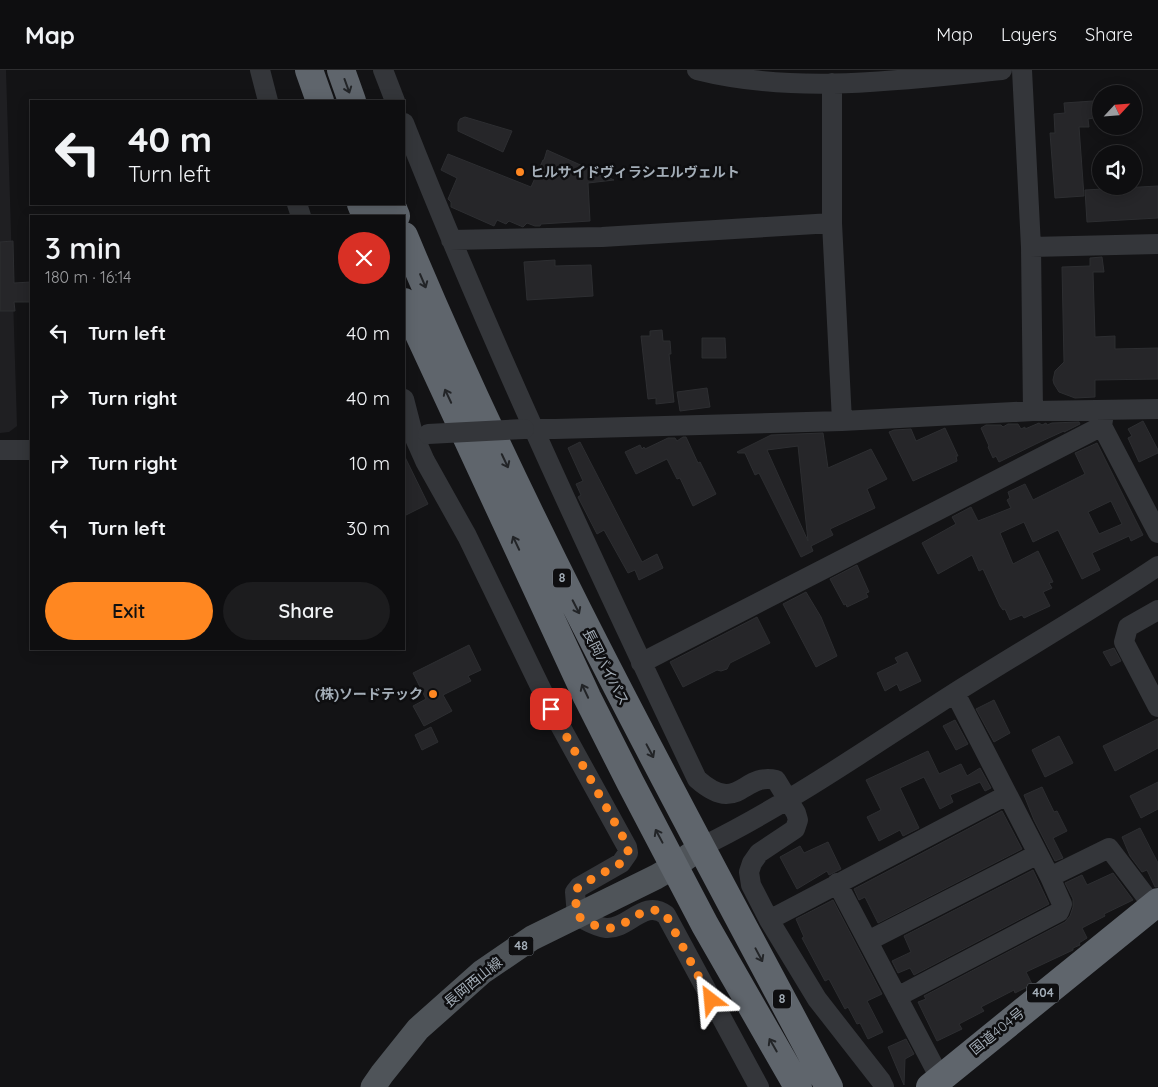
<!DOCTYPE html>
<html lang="en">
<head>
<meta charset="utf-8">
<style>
	:root { --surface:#0e0e10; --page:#1c1c1e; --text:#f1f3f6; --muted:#9b9c9f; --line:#2e2e30; --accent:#ff8721 }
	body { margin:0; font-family:Quicksand,"Noto Sans JP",sans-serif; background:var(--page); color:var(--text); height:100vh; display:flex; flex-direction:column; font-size:19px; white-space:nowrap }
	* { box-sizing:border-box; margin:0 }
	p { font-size:16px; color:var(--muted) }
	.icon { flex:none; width:28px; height:28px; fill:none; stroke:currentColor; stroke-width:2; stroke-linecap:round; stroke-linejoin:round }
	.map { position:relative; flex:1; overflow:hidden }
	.side { position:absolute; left:30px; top:145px; width:375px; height:435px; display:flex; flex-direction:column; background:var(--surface); border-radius:0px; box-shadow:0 2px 12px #0003,0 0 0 1px var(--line) }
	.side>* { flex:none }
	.guide { position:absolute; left:30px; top:30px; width:375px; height:105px; border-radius:0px; box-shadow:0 2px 12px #0003,0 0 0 1px var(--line); background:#0e0e10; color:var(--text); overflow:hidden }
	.needle { width:32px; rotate:64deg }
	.controls { position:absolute; left:1092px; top:15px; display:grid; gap:10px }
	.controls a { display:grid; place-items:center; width:50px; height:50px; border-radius:50%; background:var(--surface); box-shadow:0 2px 12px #0003,0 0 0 1px var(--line); font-size:25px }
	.pin { position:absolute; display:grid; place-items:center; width:42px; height:42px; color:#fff; margin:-21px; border-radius:10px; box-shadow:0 2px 8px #0006 }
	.me { position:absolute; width:55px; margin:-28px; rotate:331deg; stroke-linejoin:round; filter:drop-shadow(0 0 4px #0008) }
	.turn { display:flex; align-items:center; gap:18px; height:105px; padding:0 15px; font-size:22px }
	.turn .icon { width:65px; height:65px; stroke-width:2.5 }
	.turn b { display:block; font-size:35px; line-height:42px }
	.round { display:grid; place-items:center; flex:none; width:52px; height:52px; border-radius:26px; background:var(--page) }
	.headline { display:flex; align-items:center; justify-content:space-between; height:85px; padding:0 15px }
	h1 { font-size:30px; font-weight:600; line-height:38px }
	.cta { display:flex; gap:10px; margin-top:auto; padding:10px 15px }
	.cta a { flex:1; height:58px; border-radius:30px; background:var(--accent); color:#111; font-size:20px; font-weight:600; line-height:58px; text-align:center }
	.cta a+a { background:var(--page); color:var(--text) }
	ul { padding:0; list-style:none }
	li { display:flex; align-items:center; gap:15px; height:65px; padding:0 15px }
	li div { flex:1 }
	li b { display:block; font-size:19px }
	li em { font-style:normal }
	header { display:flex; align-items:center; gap:30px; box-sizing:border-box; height:70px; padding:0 25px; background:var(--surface); border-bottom:1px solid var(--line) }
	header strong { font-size:24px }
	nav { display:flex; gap:28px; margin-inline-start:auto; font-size:18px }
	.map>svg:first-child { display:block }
</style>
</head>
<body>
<header>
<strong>Map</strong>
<nav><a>Map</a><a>Layers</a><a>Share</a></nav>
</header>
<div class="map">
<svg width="1158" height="1017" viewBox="0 0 1158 1017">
	<rect width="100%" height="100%" fill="#131315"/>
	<path fill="#1f1f22" d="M0,0H6L17,356L9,362L0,363Z"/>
	<path fill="#262629" stroke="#2d2e31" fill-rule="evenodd" d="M1093,31L1094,48L1088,49L1089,57H1079L1084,126L1055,128L1050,63H1055L1054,44L1065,43L1064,33Z
		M465,47L512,61L503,82L458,61V53L460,49Z
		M547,80L614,110L588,113L590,151L541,154L540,156H535L527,153L523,157L509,151L506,154L497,150L494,156L451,137V132L448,129L457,108L441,100L448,84L531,117L543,90H544Z
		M1158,116V148L1087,152L1085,120Z
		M13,171L14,213L31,212V232H14L15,241H0V172Z
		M1102,187L1104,202H1093L1095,267L1115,266V279L1158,278V309L1095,310V327L1075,328L1059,322L1054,314L1053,310L1055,301L1064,292L1062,197L1090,196V188Z
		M555,190V196L591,195L593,226L527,230L524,192Z
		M662,260L663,271H670L671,284H669L674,332L656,334V328L648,329L641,266H650V261Z
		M702,268H725L726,288H702Z
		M707,318L710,337L680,341L677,322Z
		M1143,351L1158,380V383L1139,392L1128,368L1132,366L1128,359Z
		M1079,352L1080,354L1064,362V361L1042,371L999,392L996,386L993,388L988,377L989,376L981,358L986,355H1001L1003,357L1008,354H1018L1021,359L1025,357V359L1039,353L1042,355L1046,353L1047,355L1052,353Z
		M945,358L958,386H956L957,391L913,411L889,362L894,360L911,359L916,371Z
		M823,363L828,398L871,379L887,409L867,419L875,438L830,459L833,465L811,476L813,481L801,487L759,403L755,405L745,383H738L737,382L771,365ZM798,376L808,471L767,380Z
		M683,367H686L698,393L700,392L716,424L693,436L680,408L677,409L667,389L636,404L625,382L640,375L642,379L644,377L645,379L668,368H675L677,371Z
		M580,372L642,492L657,484L663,498L639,510L635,500L628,503L604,460L597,464L578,427L581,425L576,414L583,411L568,378Z
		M1097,373L1143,465L1131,471L1129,466L1092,483L1100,500L1082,509L1058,460L1033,472L1024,452L1000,463L1013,494L1038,481L1053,512L1049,513L1052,518L1043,522L1050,536L1024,548L1022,545L1010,550L1005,539L1003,540L1000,536L983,499L979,501L972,485L938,504L922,473L956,454L952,447L971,437L978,451L1011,438L1007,430L1010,428L1008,422L1025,414L1033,430L1085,404L1075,383ZM1111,431L1122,454L1099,464L1088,442Z
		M404,385L428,434L404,446Z
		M857,495L869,522L866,523L868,527L847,537L846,534L844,535L830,509Z
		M806,522L821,547L837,586L816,597L783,534Z
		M757,547L770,573L730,593L727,599L721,601L717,600L683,617L670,592Z
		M469,575L481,600L468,606L471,611L443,625L452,641L424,656L413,636L426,629L413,603Z
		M1114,578L1121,591L1111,596L1103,582Z
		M907,582L921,611L900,621L897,614L885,621L877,603L898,593L895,588Z
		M994,630L1010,663L994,672L976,639Z
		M1158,649V678L1115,701L1103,676Z
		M955,650L968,674L956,680L943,656Z
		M431,657L438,672L422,680L415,665Z
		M1059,666L1073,693L1045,707L1032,680Z
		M928,681L939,704L961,694L967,706L980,698L991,718L985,721L980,712L950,725L953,732L940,739L924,707L900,718L919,758L903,766L900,760L879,771L867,747L881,740L866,710Z
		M1158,712V739L1141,748L1130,726Z
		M1042,717L1054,742L1057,741L1067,761L1053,768L1063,788L1055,791L1034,750L1024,725Z
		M1002,741L1022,779L878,853L865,827L859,830L854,819Z
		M1140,758L1158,793V817H1155L1147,800L1142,802L1130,786L1122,767Z
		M828,772L841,799L829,805L827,801L797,819L780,787L800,776L804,783Z
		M1033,800L1049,834L914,905L910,898L898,903L892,891L911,882L904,866Z
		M1113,803L1133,830L1104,844L1105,846L1082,858L1087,868L1079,873L1080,875L1073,878V880L1026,902L1032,914L1031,915L1015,923L1014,920L981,937L984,941L959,954L962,959L937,971L918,932L926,929L924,926L1065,852L1070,846L1073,837V829L1065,813L1082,805L1087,815Z
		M833,830L882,924L867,931L883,962L868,969L860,953L857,954L848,937L845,939L829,909L825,911L802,868L804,867L796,849Z
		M906,969L914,984L905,989L904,1015L888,977Z"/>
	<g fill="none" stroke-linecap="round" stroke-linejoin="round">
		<path stroke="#34363a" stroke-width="20" d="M260,0L268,31
			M383,0L395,31
			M697,0C796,25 901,10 1002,0
			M1022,0L1031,177L1033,341
			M832,13V153L842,351
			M404,53C492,276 594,493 697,709C739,746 742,702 776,710L796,743L798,750L795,759L759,783L752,793L749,802L751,815L769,850L817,929L881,1011L884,1017
			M297,134L301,146
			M451,170L602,167L832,153
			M1031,177L1158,174
			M404,329L413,364L425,391L467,466L551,639L627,777L628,783L621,793L579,817L575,822L577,846C585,850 596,857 606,858C628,860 644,828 666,845L759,1017
			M1104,343L1102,356L1158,463
			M524,359H555L842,351L1033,341L1158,339
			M0,380H31
			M1158,540L1128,557L1124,572L1158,637
			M641,593L1102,356
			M701,777C789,734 870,677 953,624C1021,581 1091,541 1158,496
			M1050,807L1109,778L1153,836
			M837,813L940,1008
			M769,850L1007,725
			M868,871L1038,784
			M897,927L1059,842L1062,834L1050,807L955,623"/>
		<path stroke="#4f5459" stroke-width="25" d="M373,1017L382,1004L418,959L482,902L532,868L656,807L675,796L701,777"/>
		<path stroke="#5f656c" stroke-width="28" d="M309,0L320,31
			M341,0L352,31
			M361,134L366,146
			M391,134L396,146
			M404,166C526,459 680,737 829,1017
			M404,232L587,627L630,712L705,855L798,1017
			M930,1017L1158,832"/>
		<path stroke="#34363a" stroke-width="20" d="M428,364L524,359"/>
	</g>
	<defs><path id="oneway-shaft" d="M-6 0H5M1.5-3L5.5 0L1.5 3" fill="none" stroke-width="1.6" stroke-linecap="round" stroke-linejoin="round" transform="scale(1.25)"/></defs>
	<g stroke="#222427">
		<use href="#oneway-shaft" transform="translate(347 16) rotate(70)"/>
		<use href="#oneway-shaft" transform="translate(423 211) rotate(67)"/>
		<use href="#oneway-shaft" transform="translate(448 326) rotate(-115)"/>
		<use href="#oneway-shaft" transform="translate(505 391) rotate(65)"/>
		<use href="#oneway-shaft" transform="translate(516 473) rotate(-115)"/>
		<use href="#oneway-shaft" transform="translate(576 537) rotate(63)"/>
		<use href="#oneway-shaft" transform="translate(585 621) rotate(-115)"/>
		<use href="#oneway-shaft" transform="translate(650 681) rotate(62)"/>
		<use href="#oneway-shaft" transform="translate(659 766) rotate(-118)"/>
		<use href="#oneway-shaft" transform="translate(759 885) rotate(62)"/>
		<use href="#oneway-shaft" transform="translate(773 975) rotate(-120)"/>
	</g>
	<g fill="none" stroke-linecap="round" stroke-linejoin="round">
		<path stroke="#ff8721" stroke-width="9" stroke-dasharray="0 16.2" d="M551,639L628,776V783L621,793L579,816L575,822L577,846C586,850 596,858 606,858C628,860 644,828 666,845L711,930"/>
	</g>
	<g fill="#ff8721" stroke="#0e0e10" stroke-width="2">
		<circle cx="520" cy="102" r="5"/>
		<circle cx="433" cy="624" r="5"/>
	</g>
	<g text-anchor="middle" stroke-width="5" stroke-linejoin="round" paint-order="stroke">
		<g fill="#0e0e10" stroke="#767d85" stroke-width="1">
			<rect x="553" y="498.5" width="18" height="19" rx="4"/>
			<rect x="508.5" y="866.5" width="25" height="19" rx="4"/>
			<rect x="1027" y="913.5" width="32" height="19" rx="4"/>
			<rect x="773" y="919.5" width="18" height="19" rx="4"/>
		</g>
		<g font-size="12" font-weight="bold" fill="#a3adb7">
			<text x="562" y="512">8</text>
			<text x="521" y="880">48</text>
			<text x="1043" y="927">404</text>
			<text x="782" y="933">8</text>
		</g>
		<g font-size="14" font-weight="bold" fill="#a3adb7" stroke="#0e0e10" text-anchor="start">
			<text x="530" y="107">ヒルサイドヴィラシエルヴェルト</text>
			<text x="423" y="629" text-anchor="end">(株)ソードテック</text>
		</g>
		<g font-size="14" fill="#a3adb7" stroke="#0e0e10">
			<text transform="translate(606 597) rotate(63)" y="5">長岡バイパス</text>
			<text transform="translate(473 912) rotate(-39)" y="5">長岡西山線</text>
			<text transform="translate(997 961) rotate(-39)" y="5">国道404号</text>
		</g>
	</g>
</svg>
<div class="controls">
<a><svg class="needle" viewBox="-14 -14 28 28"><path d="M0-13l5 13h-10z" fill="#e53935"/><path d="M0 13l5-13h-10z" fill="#9b9c9f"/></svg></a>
<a><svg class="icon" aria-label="sound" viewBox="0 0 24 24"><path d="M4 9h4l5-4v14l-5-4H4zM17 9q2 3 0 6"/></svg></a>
</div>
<div class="pin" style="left:551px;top:639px;background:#d93025"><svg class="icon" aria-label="arrive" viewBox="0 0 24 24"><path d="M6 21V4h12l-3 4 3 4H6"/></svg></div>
<svg class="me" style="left:711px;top:930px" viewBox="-20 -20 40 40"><path d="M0-17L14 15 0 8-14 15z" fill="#ff8721" stroke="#fff" stroke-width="4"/></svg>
<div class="guide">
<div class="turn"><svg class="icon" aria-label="left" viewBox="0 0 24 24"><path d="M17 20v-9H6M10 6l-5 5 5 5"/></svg><div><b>40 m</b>Turn left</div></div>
</div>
<section class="side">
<div class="headline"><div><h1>3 min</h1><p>180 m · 16:14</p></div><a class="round" style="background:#d93025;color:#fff"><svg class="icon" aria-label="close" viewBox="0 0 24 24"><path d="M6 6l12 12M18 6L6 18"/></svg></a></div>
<ul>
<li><svg class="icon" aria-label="left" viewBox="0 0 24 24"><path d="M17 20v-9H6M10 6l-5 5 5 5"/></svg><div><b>Turn left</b></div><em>40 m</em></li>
<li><svg class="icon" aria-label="right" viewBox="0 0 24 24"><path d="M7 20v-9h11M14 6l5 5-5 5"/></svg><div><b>Turn right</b></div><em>40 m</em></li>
<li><svg class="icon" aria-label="right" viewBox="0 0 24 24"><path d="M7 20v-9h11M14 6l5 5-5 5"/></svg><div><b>Turn right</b></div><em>10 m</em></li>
<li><svg class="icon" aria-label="left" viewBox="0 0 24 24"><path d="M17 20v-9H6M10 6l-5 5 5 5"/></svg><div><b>Turn left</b></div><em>30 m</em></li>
</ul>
<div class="cta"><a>Exit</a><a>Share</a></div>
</section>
</div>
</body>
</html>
